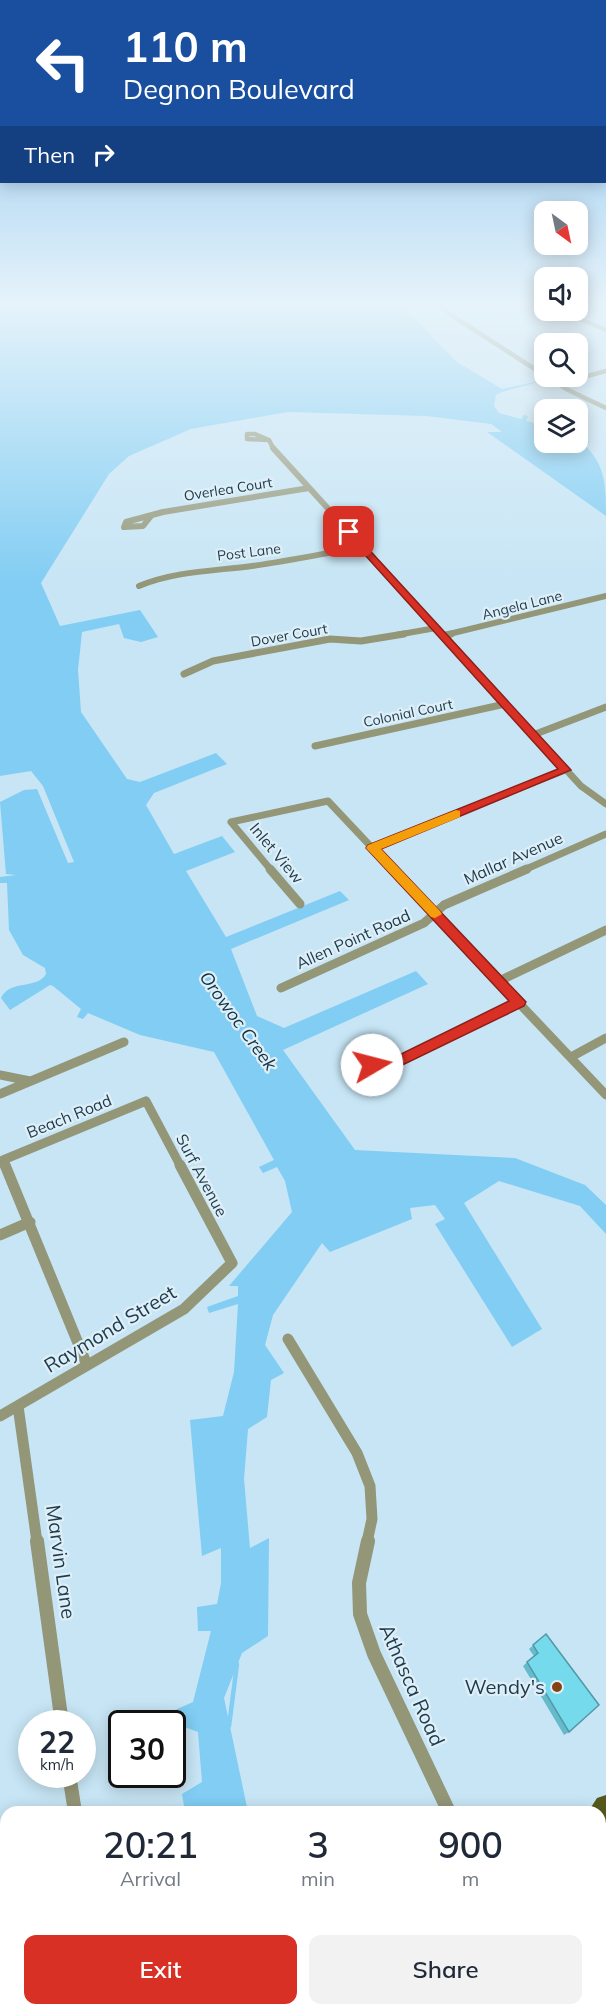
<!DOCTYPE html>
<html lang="en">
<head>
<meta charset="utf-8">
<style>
	:root { --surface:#fff; --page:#f2f2f3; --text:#1f2937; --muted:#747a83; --accent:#d93025 }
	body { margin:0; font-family:Mulish,sans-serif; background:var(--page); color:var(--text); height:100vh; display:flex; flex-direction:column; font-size:22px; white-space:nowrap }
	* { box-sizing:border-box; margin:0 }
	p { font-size:20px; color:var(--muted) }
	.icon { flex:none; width:33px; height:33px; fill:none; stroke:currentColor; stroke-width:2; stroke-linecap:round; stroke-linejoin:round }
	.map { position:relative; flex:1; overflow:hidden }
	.panel { position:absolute; left:0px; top:1806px; width:606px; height:210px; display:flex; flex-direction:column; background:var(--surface); border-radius:18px 18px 0 0; box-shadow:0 3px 15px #0003 }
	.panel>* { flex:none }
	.hud { position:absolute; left:0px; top:0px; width:606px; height:183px; box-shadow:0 3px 15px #0003; background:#1a4fa0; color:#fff; overflow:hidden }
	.needle { width:39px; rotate:147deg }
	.controls { position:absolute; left:534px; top:201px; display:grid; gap:12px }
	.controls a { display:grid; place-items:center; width:54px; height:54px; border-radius:12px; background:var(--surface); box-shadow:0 3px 15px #0003; font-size:30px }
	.speed { position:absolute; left:18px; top:1710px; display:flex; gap:12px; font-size:30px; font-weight:700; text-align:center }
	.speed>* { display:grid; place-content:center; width:78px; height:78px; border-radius:50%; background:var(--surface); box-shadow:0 3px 15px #0003; line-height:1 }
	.speed small { font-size:15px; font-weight:400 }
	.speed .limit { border:3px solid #111; border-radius:9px; background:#fff; color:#111 }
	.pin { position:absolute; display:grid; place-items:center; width:51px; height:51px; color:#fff; margin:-26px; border-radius:12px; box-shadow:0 3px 9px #0006 }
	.me { position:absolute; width:66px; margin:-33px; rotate:82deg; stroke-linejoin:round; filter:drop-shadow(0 0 4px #0008) }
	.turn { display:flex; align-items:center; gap:21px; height:126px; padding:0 24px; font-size:27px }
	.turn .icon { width:78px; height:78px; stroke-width:2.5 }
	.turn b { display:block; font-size:42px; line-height:51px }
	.then { display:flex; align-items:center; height:57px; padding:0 24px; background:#0003; gap:12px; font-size:22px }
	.eta { display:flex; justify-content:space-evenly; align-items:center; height:102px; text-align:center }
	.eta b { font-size:36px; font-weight:600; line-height:42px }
	.cta { display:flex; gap:12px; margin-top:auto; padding:12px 24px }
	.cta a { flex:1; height:69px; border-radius:12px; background:var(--accent); color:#fff; font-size:24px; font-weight:600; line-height:69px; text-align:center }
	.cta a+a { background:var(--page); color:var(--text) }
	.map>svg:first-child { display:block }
</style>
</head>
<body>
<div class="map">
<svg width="606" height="2016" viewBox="0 0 606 2016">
	<rect width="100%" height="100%" fill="#c7e5f5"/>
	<path fill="#81cdf3" d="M0,302H398L457,362L502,389L557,377L502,392L496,395L494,406L499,413L521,419L524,415L528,416L526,421L544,425V442H578L587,440L590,442L583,444C606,464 606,487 606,516L487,432H502L491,424L426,416L288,412L191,429L129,456L109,474L41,583L60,626L140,610L158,637L141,642L124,638L119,624L82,632L78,670L81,712L127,779L140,782L216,753L227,764L154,793L146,805L174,854L222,836L235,852L186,871L226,937L340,891L349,900L231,949L257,1016L284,1028L416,971L428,984L283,1050L355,1150L515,1158L585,1185L606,1205V1234L580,1206L499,1181L464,1203L542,1329L512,1347L435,1224L445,1219L435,1205L410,1208L412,1219L330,1252L322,1243L273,1315L265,1345L284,1373L271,1380L267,1417L248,1429L244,1479L250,1548L269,1538L268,1636L242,1653L224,1698L248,1812H185L182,1794L202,1782L198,1732L179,1725L175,1710L193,1702L211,1631H198L197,1607L217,1604L221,1583V1548L202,1556L190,1420L223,1416L234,1372L238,1304L209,1313L207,1307L238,1296V1286H229L292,1212L285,1181L277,1167L263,1173L259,1167L274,1160L214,1052L140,1035L88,1013L83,1019L77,1017L81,1009L53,986L50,985L10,1010L1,998C10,979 37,990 46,974L45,968L23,955L9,930L7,883H0V877L16,875L6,874L0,802L24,790L37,789L68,863L74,862L43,786L31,771L0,776Z"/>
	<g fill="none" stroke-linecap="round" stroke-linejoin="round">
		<path stroke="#81cdf3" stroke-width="4.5" d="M229,1726L237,1664"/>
		<path stroke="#939677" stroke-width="4.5" d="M438,302L448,313L544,375
			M537,302L544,305
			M594,302L606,306
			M557,310L606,330
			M548,376L566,389L606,408
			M559,384L606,371
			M247,434H255L269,440L247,439Z
			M269,440L274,450"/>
		<path stroke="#939677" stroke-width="6" d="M273,448L443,635
			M151,516L143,526L124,527L126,522L163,512L309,488
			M139,586C175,571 214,571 252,566C289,561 326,553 362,547
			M396,635L436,628
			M445,635L606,596"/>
		<path stroke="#939677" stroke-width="7" d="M442,634L581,786L606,804
			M443,636L451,634
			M184,674L213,661L330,639L361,641L404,634
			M533,735L606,707
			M315,746L505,704
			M372,847L565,770
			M271,870L231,822L328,801L393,870
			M524,870L606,834"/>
		<path stroke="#939677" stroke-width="9" d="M270,869L300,904
			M392,869L606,1095
			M499,981L606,930
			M281,988L424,923L444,905L527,869
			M364,1056L372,1065L386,1068L519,1002
			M571,1057L606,1038
			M0,1075L30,1081
			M0,1094L124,1042
			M6,1167L3,1160L146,1101L181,1167"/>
		<path stroke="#939677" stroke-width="11" d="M5,1165L87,1365
			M0,1235L30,1222
			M288,1339L357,1453L370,1486L372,1519L367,1542
			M18,1406L37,1542
			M0,1416L184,1309L232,1263L180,1165"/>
		<path stroke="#939677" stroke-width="14" d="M37,1541L62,1724
			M368,1541L359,1583L360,1614L374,1654L449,1812
			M69,1774L75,1812
			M102,2010L103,2016"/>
		<path fill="#56581b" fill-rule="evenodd" d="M606,1795V1823L600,1825V1812H588L597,1798Z
			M359,2010H390L388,2016H356Z"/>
	</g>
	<path fill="#65bbcc" d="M546,1634L569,1732L564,1735L523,1666L534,1656L529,1649Z"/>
	<path fill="#76daed" stroke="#5399a6" stroke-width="1.5" d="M546,1634L599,1705L569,1732L527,1662L538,1653L533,1645Z"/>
	<linearGradient id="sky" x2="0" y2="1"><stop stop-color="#7fbeec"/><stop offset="0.52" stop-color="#e6f3fa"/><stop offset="1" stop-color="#e6f3fa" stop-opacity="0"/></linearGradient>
	<rect width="606" height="585" fill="url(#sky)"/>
	<path fill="#d93025" stroke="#8d1f18" stroke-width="1.5" d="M346,531H352L571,770L381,849L526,1002L524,1006L386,1073L367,1069L364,1065L367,1061L372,1059L385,1062L509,1001L366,848L368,845L558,769L346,534Z"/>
	<path fill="#f59e0b" d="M456,810L460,811V817L381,849L440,911L442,914L435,918L431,917L366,848L368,845Z"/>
	<circle fill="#844212" stroke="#e0eff7" stroke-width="2" cx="557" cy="1687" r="6"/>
	<g text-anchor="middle" stroke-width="4.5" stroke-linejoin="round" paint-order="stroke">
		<g font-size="14" fill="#193b4b" stroke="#e0eff7">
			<text transform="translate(228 489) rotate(-9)" y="5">Overlea Court</text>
			<text transform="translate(249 552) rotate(-7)" y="5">Post Lane</text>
			<text transform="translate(522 605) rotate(-14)" y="5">Angela Lane</text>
			<text transform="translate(289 635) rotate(-10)" y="5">Dover Court</text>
			<text transform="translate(408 713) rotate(-12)" y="5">Colonial Court</text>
		</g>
		<g font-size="16" fill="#193b4b" stroke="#e0eff7">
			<text transform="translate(277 853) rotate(50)" y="6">Inlet View</text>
			<text transform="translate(513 858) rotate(-24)" y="6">Mallar Avenue</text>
			<text transform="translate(353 939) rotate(-24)" y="6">Allen Point Road</text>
			<text transform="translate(69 1116) rotate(-22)" y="6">Beach Road</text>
			<text transform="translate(202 1175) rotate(62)" y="6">Surf Avenue</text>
		</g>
		<g font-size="18" font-style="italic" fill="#113444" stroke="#e0eff7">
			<text transform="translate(238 1021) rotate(54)" y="6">Orowoc Creek</text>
		</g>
		<g font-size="20" fill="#193b4b" stroke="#e0eff7">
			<text transform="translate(110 1329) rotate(-31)" y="7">Raymond Street</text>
			<text transform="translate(61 1562) rotate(82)" y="7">Marvin Lane</text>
			<text transform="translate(412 1685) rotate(66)" y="7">Athasca Road</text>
		</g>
		<g font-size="20" fill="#193b4b" stroke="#e0eff7" text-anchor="end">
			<text x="545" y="1694">Wendy's</text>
		</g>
	</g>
</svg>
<div class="controls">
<a><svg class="needle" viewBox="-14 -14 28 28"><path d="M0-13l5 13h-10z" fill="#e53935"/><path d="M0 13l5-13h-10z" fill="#747a83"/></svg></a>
<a><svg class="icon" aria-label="sound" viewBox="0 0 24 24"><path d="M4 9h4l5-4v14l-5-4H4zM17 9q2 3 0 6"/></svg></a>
<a><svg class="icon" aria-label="search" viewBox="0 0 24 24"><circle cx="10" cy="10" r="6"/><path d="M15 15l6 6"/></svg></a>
<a><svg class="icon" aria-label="layers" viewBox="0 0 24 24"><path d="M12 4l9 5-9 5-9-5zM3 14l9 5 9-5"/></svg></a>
</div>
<div class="speed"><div>22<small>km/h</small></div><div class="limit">30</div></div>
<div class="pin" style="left:349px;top:532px;background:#d93025"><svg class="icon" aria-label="arrive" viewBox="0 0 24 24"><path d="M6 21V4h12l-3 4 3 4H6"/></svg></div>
<svg class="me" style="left:372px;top:1065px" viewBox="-20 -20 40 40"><circle r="19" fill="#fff"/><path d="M0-13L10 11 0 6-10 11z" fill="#d93025"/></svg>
<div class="hud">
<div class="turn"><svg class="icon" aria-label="left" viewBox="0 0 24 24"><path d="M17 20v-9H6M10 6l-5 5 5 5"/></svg><div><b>110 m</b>Degnon Boulevard</div></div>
<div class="then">Then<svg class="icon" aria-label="right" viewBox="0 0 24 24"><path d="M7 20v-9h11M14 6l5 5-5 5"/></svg></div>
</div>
<section class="panel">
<div class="eta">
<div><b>20:21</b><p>Arrival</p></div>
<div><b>3</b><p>min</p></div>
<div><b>900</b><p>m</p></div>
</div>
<div class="cta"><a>Exit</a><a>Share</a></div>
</section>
</div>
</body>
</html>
